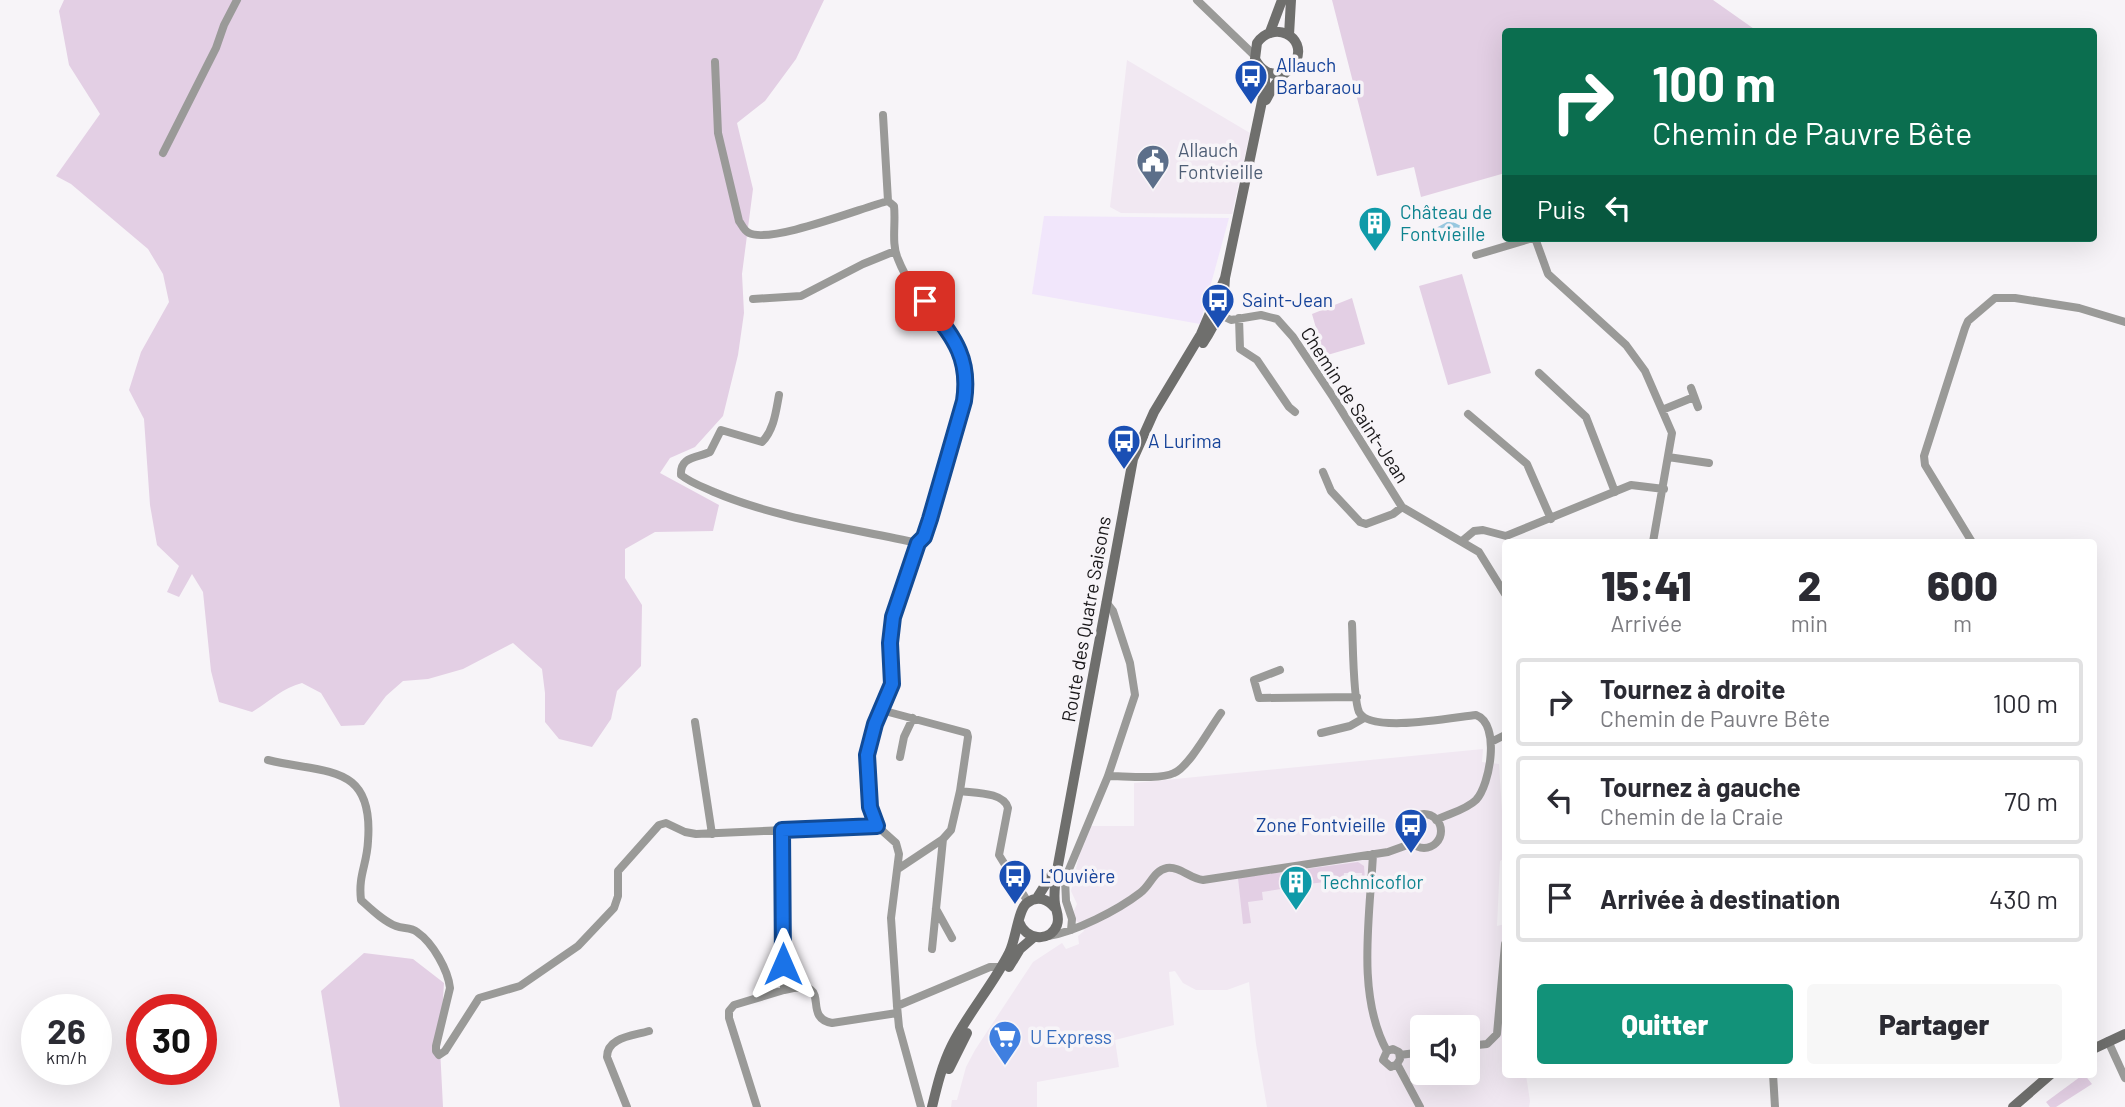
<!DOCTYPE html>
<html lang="fr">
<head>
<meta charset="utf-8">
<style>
	:root { --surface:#fff; --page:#f7f7f7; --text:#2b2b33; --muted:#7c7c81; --line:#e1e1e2; --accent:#129279 }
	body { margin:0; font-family:Barlow,sans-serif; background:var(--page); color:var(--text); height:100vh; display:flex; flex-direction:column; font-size:26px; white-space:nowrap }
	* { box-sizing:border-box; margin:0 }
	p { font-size:23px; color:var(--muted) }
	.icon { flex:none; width:38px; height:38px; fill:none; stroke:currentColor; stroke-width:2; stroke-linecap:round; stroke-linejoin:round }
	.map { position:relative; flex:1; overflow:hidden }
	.sheet { position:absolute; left:1502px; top:539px; width:595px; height:539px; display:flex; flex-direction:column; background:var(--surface); border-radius:7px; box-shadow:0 7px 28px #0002 }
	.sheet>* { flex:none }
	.guide { position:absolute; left:1502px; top:28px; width:595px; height:214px; border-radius:7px; box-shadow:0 7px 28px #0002; background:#0b6e4f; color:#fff; overflow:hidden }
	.controls { position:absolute; left:1410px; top:1015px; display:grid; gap:14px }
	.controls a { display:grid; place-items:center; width:70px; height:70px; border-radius:7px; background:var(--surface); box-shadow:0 7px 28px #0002; font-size:35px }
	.speed { position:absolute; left:21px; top:994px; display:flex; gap:14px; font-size:35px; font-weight:700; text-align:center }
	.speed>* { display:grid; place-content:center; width:91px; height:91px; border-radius:50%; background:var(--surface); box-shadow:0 7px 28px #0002; line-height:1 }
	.speed small { font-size:18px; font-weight:400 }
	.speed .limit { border:10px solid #d22; background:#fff; color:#111 }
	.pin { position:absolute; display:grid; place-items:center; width:60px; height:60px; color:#fff; margin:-30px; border-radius:14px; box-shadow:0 4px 10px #0006 }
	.me { position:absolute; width:77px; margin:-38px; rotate:0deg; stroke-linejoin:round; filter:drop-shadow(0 0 5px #0008) }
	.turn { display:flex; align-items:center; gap:24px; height:147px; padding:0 35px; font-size:32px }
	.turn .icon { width:91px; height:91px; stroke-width:2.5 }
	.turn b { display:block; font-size:49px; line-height:60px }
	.then { display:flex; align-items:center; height:66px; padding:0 35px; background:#0003; gap:14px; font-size:26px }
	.eta { display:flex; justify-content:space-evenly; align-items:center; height:119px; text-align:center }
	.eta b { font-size:42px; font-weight:800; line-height:49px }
	.cta { display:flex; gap:14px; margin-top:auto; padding:14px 35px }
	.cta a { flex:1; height:80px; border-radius:7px; background:var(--accent); color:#fff; font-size:28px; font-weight:800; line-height:80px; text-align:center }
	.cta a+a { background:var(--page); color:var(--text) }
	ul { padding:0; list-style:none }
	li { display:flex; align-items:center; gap:21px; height:88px; margin:0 14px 10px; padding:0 21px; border:4px solid var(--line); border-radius:7px }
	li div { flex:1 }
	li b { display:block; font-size:26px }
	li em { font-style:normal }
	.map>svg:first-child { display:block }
</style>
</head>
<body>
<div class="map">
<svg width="2125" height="1107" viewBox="0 0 2125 1107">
	<rect width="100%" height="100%" fill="#f7f4f8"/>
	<path fill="#f1e8f2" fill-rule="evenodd" d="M1127,60L1250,133L1232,214L1121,213L1110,207Z
		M1483,749L1482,762L1499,764L1505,858L1500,861L1497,926L1505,924V1074L1526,1075L1530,1101L1529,1107H1267L1256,1044L1249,982L1227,990H1196L1183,983L1175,971L1169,972L1174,1025L1115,1040L1119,1067L1037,1082V1107H951L952,1100H957L966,1067L975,1050L1033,962L1062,943L1066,949L1079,944L1078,936L1084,931L1081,923L1075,921L1072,915L1077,904L1071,891L1081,847L1090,826H1134V783ZM1423,1027H1468V1073H1423Z"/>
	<path fill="#f1e6fb" d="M1044,216L1229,218L1200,324L1032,294Z"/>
	<path fill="#e3cfe4" d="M64,0H824L796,59L765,101L737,123L753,189L742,274L744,313L738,355L723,416L695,447L670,458L660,473L719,505L713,531L655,532L625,549V578L642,605L641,666L617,691L611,719L592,747L559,739L545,722V693L542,669L513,643L463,669L428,679L403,681L386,696L364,725L341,726L321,693L302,683C282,688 269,702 252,712L219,702L211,671L203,592L192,574L179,597L167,592L179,566L157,545L150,505L144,419L129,390L141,352L169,302L163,274L148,249L71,184L56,176L100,114L69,65L59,11Z
		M1332,0H1713L1757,31L1505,32V173L1421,197L1414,167L1377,176Z
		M1462,274L1491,373L1448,385L1419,286Z
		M1352,298L1365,344L1324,356L1312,314Z
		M1358,862L1364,866L1365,880H1361L1362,873H1344L1343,880L1299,885V883L1287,884V888L1262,892L1263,900L1248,902L1251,923L1243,924L1238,878Z
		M364,953L413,959L444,983L440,1048L443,1107H340L321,991Z
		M2084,1074L2092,1084L2056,1107H2050L2046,1102Z"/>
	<path fill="#97c7df" d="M1447,222H1453L1461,226V234L1448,242L1434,240L1431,235L1436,228Z"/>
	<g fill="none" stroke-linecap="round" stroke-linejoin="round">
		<path stroke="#9a9a98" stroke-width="8" d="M1197,0L1254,55
			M715,62L718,133L739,221C742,225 744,231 749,233C771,244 861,208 888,201L894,206C896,223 891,244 898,259C920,316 974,330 964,401L930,519L924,537L918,543L893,617L890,643L892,684L875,724L867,755L870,807L877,826L896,843L899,854L891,918L897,1006L899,1027L921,1107
			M883,115L888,201
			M163,153L216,48L224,25L237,0
			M1535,238L1548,274L1626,345L1645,371L1672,433L1653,542
			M1476,255L1533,238
			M753,299L801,296L863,264L895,251
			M1214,312L1231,320L1261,315L1277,319L1293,337L1333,397L1402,507L1479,552L1505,594
			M1239,318L1240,349L1257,360L1289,407L1295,412
			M1539,373L1586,417L1615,492
			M1691,388L1698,407
			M779,395C776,411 774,430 762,442L721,430L710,452C697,458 680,456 681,475C691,483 703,487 714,492C778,519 850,528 918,543
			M1662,410L1694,397
			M1468,414L1527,464L1551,519
			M1668,457L1709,463
			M1323,472L1331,491L1360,522L1366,524L1393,514L1402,507
			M1462,541L1474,531L1483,530L1506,536L1631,485L1664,489
			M1972,542L1925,465L1924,456L1965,328L1968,321L1995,298H2015L2079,308L2125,322
			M1352,624C1353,642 1353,699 1359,712C1370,734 1455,717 1476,715C1501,724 1490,785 1476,800C1466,810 1448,814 1436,820
			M1280,670L1254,680L1259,698L1357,697
			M881,710L967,733L968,737L960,791
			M695,722L712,834
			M1321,733L1350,726L1364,718
			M1491,742L1505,735
			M900,757L904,737L913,718
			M268,760C325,774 374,762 368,841C367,865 358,875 361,900C371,909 383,921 396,926C403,929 411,927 417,932C433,943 448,970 450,988L436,1046V1051L439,1055L445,1051L479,998L520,986L578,946L614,908L618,896V871L659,825L666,823L685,832L696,834L877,826
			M1108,776C1125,776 1159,780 1174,773C1189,767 1210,728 1221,713
			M1407 831a17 17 0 1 1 34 0a17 17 0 1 1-34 0Z
			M782,830L784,990C837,977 799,1017 832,1023L897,1013
			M1373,854C1370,916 1356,995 1387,1051L1383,1060L1391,1067L1397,1064L1400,1059L1399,1052L1393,1049L1387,1051
			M898,869L943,839L951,830L960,791C975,793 1004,792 1008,808L999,855L1028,902
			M936,909L952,938
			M1071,930L1072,919L1066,901L1065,879L1108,776L1135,695L1130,663L1113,611L1106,602
			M1048,936C1075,932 1118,910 1140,893C1151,885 1153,871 1167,868C1180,866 1190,879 1203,880L1388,852L1413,843
			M932,949L943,839
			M897,1006L990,967H1001
			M2108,1041L2125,1078
			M1468,1046L1487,1044L1497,1034L1505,944
			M1400,1055L1423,1052
			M1397,1064L1420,1107
			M1773,1074L1775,1107
			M627,1107L607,1057C607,1037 633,1036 649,1031
			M757,1107L729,1018V1011L734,1005L784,990"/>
		<path stroke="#6f6f6d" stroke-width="10" d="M1270,32L1282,0
			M1289,35L1291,0
			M1266,100C1270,92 1275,84 1281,77C1286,71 1293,69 1296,61C1307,36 1273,20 1257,43L1255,59C1261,71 1270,76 1284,73
			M1203,343C1217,322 1224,304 1225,278L1265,87V72
			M1037,898L1054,871
			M1019,922C1025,939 1049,944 1057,925C1060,917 1056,911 1055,904C1053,891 1056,878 1058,865L1133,459L1154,412L1201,334L1225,278
			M1009,967L1020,949L1034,937
			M2093,1049L2125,1034
			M949,1069L967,1033
			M932,1107C937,1086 942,1065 952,1045C968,1013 993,985 1009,953C1016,940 1018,909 1027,903C1037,895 1048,899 1055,908
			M2013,1107L2051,1074"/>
	</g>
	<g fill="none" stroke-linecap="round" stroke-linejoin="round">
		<defs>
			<path id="route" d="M783,964L782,830L877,826L870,807L867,755L875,724L892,684L890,643L893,617L918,543L924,537L930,519L964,401C971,355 951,335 925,301"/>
		</defs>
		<use href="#route" stroke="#114b97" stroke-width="18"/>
		<use href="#route" stroke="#1a73e8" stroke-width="12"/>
	</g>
	<defs>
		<symbol id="bus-pin" viewBox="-11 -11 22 30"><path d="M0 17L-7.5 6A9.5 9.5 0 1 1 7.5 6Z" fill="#1a4fb4" stroke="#f7f4f8"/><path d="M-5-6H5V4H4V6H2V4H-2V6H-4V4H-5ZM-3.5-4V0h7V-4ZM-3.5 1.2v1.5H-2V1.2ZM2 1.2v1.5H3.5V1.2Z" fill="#fff"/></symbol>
		<symbol id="civic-pin" viewBox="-11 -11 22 30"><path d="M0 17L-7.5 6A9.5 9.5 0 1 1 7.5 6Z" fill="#5c6f8a" stroke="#f7f4f8"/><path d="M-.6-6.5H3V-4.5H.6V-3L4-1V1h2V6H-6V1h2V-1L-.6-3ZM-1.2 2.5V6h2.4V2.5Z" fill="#fff"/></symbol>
		<symbol id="building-pin" viewBox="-11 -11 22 30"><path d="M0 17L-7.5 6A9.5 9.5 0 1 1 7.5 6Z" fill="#0f9aa8" stroke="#f7f4f8"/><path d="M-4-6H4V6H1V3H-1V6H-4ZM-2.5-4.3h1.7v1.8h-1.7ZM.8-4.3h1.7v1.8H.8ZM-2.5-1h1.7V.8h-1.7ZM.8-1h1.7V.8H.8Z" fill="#fff"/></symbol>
		<symbol id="supermarket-pin" viewBox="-11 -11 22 30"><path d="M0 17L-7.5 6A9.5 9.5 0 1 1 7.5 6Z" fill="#3f7fe0" stroke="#f7f4f8"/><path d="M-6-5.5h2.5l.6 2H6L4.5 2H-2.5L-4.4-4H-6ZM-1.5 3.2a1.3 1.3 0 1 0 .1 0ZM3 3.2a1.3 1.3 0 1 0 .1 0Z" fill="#fff"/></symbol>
	</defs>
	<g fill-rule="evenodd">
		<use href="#bus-pin" x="1232" y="57" width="38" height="52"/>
		<use href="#civic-pin" x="1134" y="142" width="38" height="52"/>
		<use href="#building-pin" x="1356" y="204" width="38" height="52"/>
		<use href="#bus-pin" x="1199" y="281" width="38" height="52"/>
		<use href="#bus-pin" x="1105" y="422" width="38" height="52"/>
		<use href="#bus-pin" x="1392" y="806" width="38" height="52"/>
		<use href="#bus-pin" x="996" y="857" width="38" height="52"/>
		<use href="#building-pin" x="1277" y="863" width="38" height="52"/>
		<use href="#supermarket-pin" x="986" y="1018" width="38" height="52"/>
	</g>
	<g text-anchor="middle" stroke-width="7" stroke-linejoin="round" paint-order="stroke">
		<g font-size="19" fill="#164399" stroke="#f7f4f8" text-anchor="start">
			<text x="1276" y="72">Allauch<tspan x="1276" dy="22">Barbaraou</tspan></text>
			<text x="1242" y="307">Saint-Jean</text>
			<text x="1148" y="448">A Lurima</text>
			<text x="1386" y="832" text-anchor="end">Zone Fontvieille</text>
			<text x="1040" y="883">L'Ouvière</text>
		</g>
		<g font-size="19" fill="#4e5e75" stroke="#f7f4f8" text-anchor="start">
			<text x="1178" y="157">Allauch<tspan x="1178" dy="22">Fontvieille</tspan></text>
		</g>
		<g font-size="19" fill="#0d838f" stroke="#f7f4f8" text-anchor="start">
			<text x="1400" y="219">Château de<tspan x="1400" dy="22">Fontvieille</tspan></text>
			<text x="1320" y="889">Technicoflor</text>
		</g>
		<g font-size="19" fill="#181618" stroke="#f7f4f8">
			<text transform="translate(1355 405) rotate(57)" y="7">Chemin de Saint-Jean</text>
			<text transform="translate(1086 619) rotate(-80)" y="7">Route des Quatre Saisons</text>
		</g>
		<g font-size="19" fill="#366cbe" stroke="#f7f4f8" text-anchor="start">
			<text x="1030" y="1044">U Express</text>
		</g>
	</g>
</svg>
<div class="controls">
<a><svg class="icon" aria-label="sound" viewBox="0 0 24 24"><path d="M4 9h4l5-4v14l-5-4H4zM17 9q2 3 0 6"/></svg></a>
</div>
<div class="speed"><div>26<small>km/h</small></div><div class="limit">30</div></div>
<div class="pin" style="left:925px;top:301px;background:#d93025"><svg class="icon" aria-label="arrive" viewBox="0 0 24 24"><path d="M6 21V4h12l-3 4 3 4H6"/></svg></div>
<svg class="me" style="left:783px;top:964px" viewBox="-20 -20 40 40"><path d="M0-17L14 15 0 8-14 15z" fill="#1a73e8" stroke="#fff" stroke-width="4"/></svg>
<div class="guide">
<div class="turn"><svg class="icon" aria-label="right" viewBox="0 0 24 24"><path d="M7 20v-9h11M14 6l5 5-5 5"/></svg><div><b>100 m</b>Chemin de Pauvre Bête</div></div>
<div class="then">Puis<svg class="icon" aria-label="left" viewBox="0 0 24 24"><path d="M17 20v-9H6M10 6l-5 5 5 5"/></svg></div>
</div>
<section class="sheet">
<div class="eta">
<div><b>15:41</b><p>Arrivée</p></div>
<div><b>2</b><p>min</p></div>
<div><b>600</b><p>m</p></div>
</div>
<ul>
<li><svg class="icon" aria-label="right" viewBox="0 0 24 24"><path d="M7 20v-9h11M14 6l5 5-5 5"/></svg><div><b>Tournez à droite</b><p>Chemin de Pauvre Bête</p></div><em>100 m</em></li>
<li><svg class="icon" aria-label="left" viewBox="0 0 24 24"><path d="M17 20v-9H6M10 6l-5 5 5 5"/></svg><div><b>Tournez à gauche</b><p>Chemin de la Craie</p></div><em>70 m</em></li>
<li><svg class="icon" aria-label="arrive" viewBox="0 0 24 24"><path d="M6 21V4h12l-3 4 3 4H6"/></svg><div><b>Arrivée à destination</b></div><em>430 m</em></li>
</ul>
<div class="cta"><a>Quitter</a><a>Partager</a></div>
</section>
</div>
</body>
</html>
